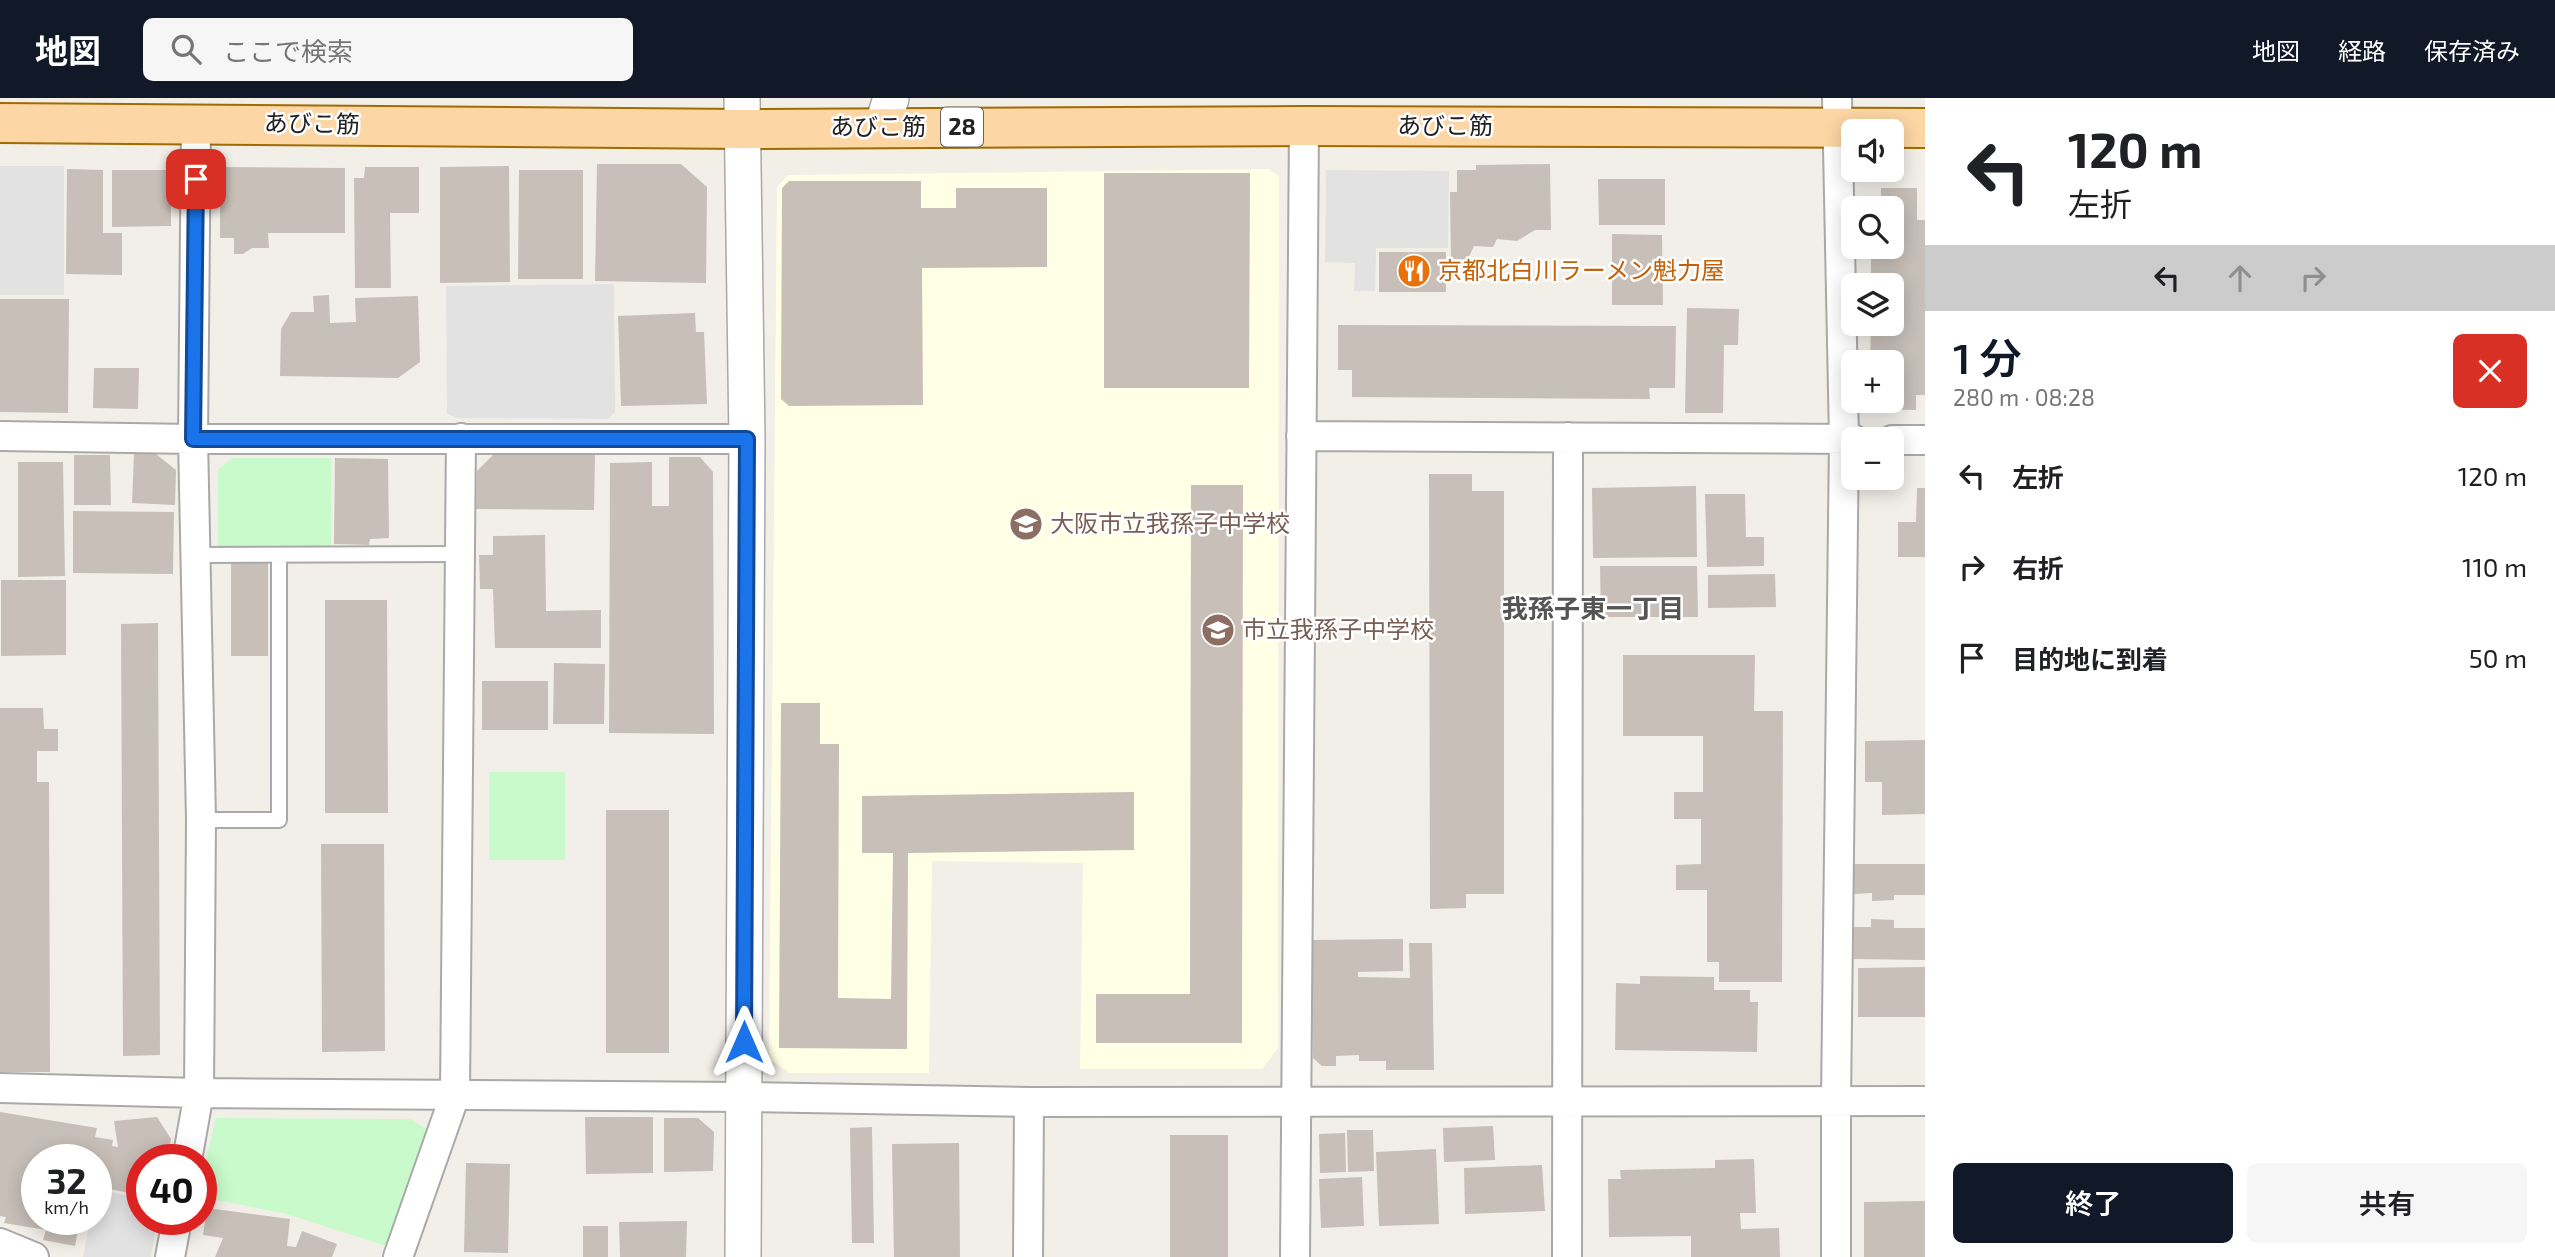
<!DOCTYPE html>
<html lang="ja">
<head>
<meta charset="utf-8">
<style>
	:root { --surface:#fff; --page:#f6f6f6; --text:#202124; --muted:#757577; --accent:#111827 }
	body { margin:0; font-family:"Exo 2","Noto Sans JP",sans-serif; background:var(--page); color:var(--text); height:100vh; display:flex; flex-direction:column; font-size:26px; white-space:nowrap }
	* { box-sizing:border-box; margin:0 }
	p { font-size:23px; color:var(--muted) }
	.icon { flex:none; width:38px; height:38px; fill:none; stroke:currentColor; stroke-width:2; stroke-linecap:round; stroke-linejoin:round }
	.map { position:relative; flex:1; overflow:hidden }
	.side { display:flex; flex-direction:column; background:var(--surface); width:630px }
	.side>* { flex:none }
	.top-card { background:#fff; color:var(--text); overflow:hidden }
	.tools { position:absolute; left:1841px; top:21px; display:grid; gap:14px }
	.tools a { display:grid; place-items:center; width:63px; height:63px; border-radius:10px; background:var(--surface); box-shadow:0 4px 18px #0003; font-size:35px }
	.speed { position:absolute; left:21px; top:1046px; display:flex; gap:14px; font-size:35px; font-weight:700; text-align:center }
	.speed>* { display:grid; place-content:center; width:91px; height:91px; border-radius:50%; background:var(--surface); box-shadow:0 4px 18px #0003; line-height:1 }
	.speed small { font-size:18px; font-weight:400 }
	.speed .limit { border:10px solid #d22; background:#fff; color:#111 }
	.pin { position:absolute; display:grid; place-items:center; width:60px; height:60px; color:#fff; margin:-30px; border-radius:14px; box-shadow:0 4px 10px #0006 }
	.me { position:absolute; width:77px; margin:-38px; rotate:0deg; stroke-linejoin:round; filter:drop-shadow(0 0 5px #0008) }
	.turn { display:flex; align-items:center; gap:24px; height:147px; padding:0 28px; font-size:32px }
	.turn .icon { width:91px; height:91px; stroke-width:2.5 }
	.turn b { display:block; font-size:49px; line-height:60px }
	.lanes { display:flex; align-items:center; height:66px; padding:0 28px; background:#0003; justify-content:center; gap:35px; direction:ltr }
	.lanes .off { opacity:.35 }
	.round { display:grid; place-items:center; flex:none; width:74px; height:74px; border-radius:10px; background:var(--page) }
	.summary { display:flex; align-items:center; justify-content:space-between; height:119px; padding:0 28px }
	h1 { font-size:42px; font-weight:600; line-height:52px; color:var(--accent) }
	.action { display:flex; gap:14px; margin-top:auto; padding:14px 28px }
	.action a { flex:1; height:80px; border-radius:10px; background:var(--accent); color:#fff; font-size:28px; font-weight:600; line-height:80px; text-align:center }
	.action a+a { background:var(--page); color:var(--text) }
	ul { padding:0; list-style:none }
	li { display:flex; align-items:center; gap:21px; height:91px; padding:0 28px }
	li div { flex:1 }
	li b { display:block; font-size:26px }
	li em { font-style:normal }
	header { display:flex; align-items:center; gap:42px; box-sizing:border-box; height:98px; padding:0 35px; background:var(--accent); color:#fff }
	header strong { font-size:33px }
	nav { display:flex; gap:38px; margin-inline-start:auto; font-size:24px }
	.search { width:490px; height:63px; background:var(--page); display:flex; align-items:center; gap:18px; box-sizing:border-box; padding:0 24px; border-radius:10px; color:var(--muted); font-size:26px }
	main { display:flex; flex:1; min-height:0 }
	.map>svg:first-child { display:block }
</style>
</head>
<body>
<header>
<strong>地図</strong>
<div class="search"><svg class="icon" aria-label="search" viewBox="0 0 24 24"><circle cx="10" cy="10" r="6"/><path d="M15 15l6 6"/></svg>ここで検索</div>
<nav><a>地図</a><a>経路</a><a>保存済み</a></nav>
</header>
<main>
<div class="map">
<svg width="1925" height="1159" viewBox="0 0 1925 1159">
	<rect width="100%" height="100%" fill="#f2efe9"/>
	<path fill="#ffffe5" d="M1269,71L1279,78L1278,950L1262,971H1080L1083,765L932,763L929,975H790L769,961L777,89L788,77Z"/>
	<path fill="#c8facc" d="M232,360H331V452L218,451V372Z
		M489,674H565V762H489Z
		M216,1020L410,1021L427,1031L386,1148L287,1116L201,1099V1083Z"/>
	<path fill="#e2e2e2" d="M0,68H64V197H0Z
		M1326,72L1449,73L1448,150H1376L1375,193H1354L1355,165L1325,164Z
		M614,186L615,314L608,321L457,320L447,316L446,188Z
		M96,1091L142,1101V1122H157L151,1159H83L90,1122H96Z"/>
	<path fill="#c7bfb8" d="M597,66H681L707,89L706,185L595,183Z
		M1550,66L1551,132H1535L1517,143L1497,141L1493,149L1474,148L1467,163H1451L1450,94H1457V72H1476V67Z
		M509,68L510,184L440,185V69Z
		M220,69L345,70V135H268L269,150H252L243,156H234V140H220Z
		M365,69H419V115H390L391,190H355L354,80H364Z
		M67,71L103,72V135H122V177L66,176Z
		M112,72H171V128L112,129Z
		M519,72H583V181H518Z
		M1104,75H1250L1249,290H1104Z
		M1598,81H1665V127H1599Z
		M789,83H921V110H956V90H1047V169L922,170L923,307L789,308L781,301L782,90Z
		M1881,90H1917V122H1925V297H1916V312L1870,311V303H1892V264H1870L1871,226H1892V187H1871V149H1892V110H1872V106L1881,105Z
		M1612,136L1662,137L1663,207H1612Z
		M1379,154H1446V194H1379Z
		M329,197L330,225L356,224L355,200L418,198L420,264L398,280L280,278L281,231L291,214H314L313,198Z
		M0,201H69L68,315L0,314Z
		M1687,210L1739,211L1738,247H1724L1723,315H1685Z
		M695,215L696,234H704L707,306L621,308L618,218Z
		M1338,227L1676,228L1675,290H1649L1650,301L1352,299V272H1338Z
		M94,270H139L138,311L93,310Z
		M134,356H156L176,372L175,407L132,405Z
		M494,356L595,357L594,412L476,411L477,373Z
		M74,357H110L111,407H74Z
		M669,359H700L713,374L714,636L609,635L610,365L652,364V408H669Z
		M335,360L388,361L389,440L370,441L369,447L334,446Z
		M18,364H63L65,478L18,479Z
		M1429,376H1472V393H1504V796H1466V810L1430,811Z
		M1191,387H1243L1242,945H1096V896H1190Z
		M1696,388L1697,459L1593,460L1592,390Z
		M1917,390H1925V459H1898V424H1916Z
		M1705,396H1745L1746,439H1764V468L1707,469Z
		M73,413L174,414L173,476L73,475Z
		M545,437L546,513L601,512V550H495L493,491H480L479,457H493V438Z
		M231,460H268V558H231Z
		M1600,468H1697L1698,519H1601Z
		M1775,476L1776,509L1708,510V477Z
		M1,482H66V557L1,558Z
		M325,502H387L388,715H325Z
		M158,525L160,957L123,958L121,526Z
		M1623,557H1755L1754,613H1783L1782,884H1719V864H1707V792H1676V767L1701,766V721H1674V694H1703V638H1623Z
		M554,565L605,566L604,626H553Z
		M482,583H548V632H482Z
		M781,605H820V646H839L838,900L891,901L893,755H862V698L1134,694V752L908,755L907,951L779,950Z
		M0,610H43L44,631H58V653H37V684H49L50,974H0Z
		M1925,642V716L1882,717V684H1865V643Z
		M606,712H669V955H606Z
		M321,746H384L385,953L322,954Z
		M1853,766H1925V797H1894V802L1872,803V795L1853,796Z
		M1871,821L1894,822V830H1925V862L1854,861V829H1871Z
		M1403,841V873L1358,874V879L1410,880L1409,845H1432L1434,972H1386V963H1359V957L1336,958V968H1322L1313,960L1311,842Z
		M1925,869V919H1858V870Z
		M1640,878L1714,879V892H1750V904H1758L1757,954L1615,952L1616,885L1640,886Z
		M0,1014L97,1030L95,1039L113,1042L112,1048L118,1049L114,1023L157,1019L171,1041L167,1062H142V1074H139L134,1096L96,1088V1062H37V1122H80L75,1148L43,1142L46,1132L4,1125L6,1119L0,1118Z
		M585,1019H653V1075L586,1076Z
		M664,1020H698L714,1034L713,1073L664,1074Z
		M1493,1028L1495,1062L1444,1064L1443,1030Z
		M872,1029L874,1145H852L850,1030Z
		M1347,1032H1373L1374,1073L1348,1074Z
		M1345,1035L1346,1074L1320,1075L1319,1036Z
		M1170,1037H1228V1159H1170Z
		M959,1045L960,1159H894L892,1046Z
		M1436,1051L1439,1126L1379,1128L1376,1054Z
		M1754,1061L1756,1115H1740L1741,1131L1779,1130L1780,1159H1691V1138L1609,1139L1608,1081H1621L1620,1072L1715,1070V1062Z
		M466,1065L510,1066L508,1155L464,1154Z
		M1542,1067L1545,1113L1465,1116L1464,1070Z
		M1362,1079L1364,1128L1321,1130L1319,1081Z
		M1925,1103V1159H1864V1104Z
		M207,1110L290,1121L287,1148L296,1149L302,1133L337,1146L332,1159H215L223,1140L203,1137Z
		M687,1123L686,1159H620L619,1124Z
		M583,1128H608V1159H583Z"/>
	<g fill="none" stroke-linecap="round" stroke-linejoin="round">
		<defs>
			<path id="service" d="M197,457L460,456
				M201,722H279V457"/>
			<path id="minor" d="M0,338L193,341H747
				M1301,338L1853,341
				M1892,342H1925
				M0,990L199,995L744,999L1029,1004L1925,1003
				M187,1062L199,995L201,722L193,341L196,25
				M0,1145L34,1159
				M170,1159L177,1122
				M398,1159L455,997L461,340
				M1028,1159L1029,1004
				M1295,1159L1304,28
				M1567,1159L1568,339
				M1836,1159V1003L1844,341L1837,0"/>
			<path id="tertiary" d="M742,0L747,341L743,1159
				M882,29L891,0"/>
			<path id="primary" d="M0,25L743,31L1304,28L1925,30"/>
		</defs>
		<use href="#service" stroke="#a9a9a9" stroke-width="18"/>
		<use href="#minor" stroke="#a9a9a9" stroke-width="32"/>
		<use href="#tertiary" stroke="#a9a9a9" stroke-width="38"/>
		<use href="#primary" stroke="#a06b00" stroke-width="42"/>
		<use href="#service" stroke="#fff" stroke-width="14"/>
		<use href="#minor" stroke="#fff" stroke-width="28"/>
		<use href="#tertiary" stroke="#fff" stroke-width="35"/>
		<use href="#primary" stroke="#fcd6a4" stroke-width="38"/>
	</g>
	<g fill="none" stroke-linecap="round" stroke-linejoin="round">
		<defs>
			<path id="route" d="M196,81L193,341H747L744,944"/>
		</defs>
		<use href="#route" stroke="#114b97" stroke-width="18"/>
		<use href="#route" stroke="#1a73e8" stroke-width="12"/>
	</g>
	<defs>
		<symbol id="restaurant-disc" viewBox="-11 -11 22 22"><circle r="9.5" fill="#e8710a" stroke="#fff"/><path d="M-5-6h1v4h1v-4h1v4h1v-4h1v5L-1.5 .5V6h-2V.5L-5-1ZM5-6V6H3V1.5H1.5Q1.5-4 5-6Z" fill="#fff"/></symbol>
		<symbol id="school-disc" viewBox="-11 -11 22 22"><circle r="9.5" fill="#8d6e63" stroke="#fff"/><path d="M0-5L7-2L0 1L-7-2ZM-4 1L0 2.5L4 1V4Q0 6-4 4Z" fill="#fff"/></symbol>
	</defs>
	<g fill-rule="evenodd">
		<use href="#restaurant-disc" x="1395" y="154" width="38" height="38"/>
		<use href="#school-disc" x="1007" y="407" width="38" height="38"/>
		<use href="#school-disc" x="1199" y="513" width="38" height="38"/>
	</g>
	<g text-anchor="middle" stroke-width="5" stroke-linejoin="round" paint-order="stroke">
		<rect fill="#fff" stroke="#646464" stroke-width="2" x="941" y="9.5" width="42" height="39" rx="5"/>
		<g font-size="23" font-weight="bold" fill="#222">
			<text x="962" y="37">28</text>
		</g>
		<g font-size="24" fill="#222" stroke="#fff">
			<text transform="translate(312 26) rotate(1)" y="8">あびこ筋</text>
			<text x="1445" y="36">あびこ筋</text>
			<text x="878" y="37">あびこ筋</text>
		</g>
		<g font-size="24" fill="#c56008" stroke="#fff" text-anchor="start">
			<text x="1438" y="181">京都北白川ラーメン魁力屋</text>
		</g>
		<g font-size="24" fill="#785e54" stroke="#fff" text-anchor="start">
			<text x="1050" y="434">大阪市立我孫子中学校</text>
			<text x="1242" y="540">市立我孫子中学校</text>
		</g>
		<g font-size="26" font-weight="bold" fill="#555" stroke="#fff">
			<text x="1593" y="520">我孫子東一丁目</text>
		</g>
	</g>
</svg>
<div class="tools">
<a><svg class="icon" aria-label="sound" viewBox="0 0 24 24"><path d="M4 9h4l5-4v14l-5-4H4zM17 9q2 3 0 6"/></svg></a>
<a><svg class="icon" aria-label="search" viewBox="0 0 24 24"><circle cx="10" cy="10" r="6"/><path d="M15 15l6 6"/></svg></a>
<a><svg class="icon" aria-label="layers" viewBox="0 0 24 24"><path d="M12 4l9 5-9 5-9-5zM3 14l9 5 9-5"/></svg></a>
<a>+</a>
<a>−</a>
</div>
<div class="speed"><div>32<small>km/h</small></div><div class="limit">40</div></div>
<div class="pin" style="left:196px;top:81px;background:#d93025"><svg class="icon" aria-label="arrive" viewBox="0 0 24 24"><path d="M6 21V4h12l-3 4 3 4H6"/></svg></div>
<svg class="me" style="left:744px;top:944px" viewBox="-20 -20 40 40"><path d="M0-17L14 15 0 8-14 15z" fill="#1a73e8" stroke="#fff" stroke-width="4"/></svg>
</div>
<section class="side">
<div class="top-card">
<div class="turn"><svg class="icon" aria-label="left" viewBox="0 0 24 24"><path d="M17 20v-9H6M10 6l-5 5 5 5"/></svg><div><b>120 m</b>左折</div></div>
<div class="lanes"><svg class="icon" aria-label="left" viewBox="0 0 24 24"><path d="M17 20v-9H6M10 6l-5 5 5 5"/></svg><svg class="icon off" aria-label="ahead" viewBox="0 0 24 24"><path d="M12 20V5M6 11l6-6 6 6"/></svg><svg class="icon off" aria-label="right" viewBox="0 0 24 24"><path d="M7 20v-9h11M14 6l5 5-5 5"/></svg></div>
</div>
<div class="summary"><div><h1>1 分</h1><p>280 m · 08:28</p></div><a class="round" style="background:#d93025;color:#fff"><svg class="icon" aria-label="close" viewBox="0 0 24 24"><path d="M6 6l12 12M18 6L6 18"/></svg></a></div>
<ul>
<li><svg class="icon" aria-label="left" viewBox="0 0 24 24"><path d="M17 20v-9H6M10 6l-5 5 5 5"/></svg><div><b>左折</b></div><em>120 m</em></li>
<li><svg class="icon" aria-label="right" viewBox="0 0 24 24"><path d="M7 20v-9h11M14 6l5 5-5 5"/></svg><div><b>右折</b></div><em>110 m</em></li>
<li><svg class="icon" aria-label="arrive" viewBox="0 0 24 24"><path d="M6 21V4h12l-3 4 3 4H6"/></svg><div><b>目的地に到着</b></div><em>50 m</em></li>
</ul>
<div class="action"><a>終了</a><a>共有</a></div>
</section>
</main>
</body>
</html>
